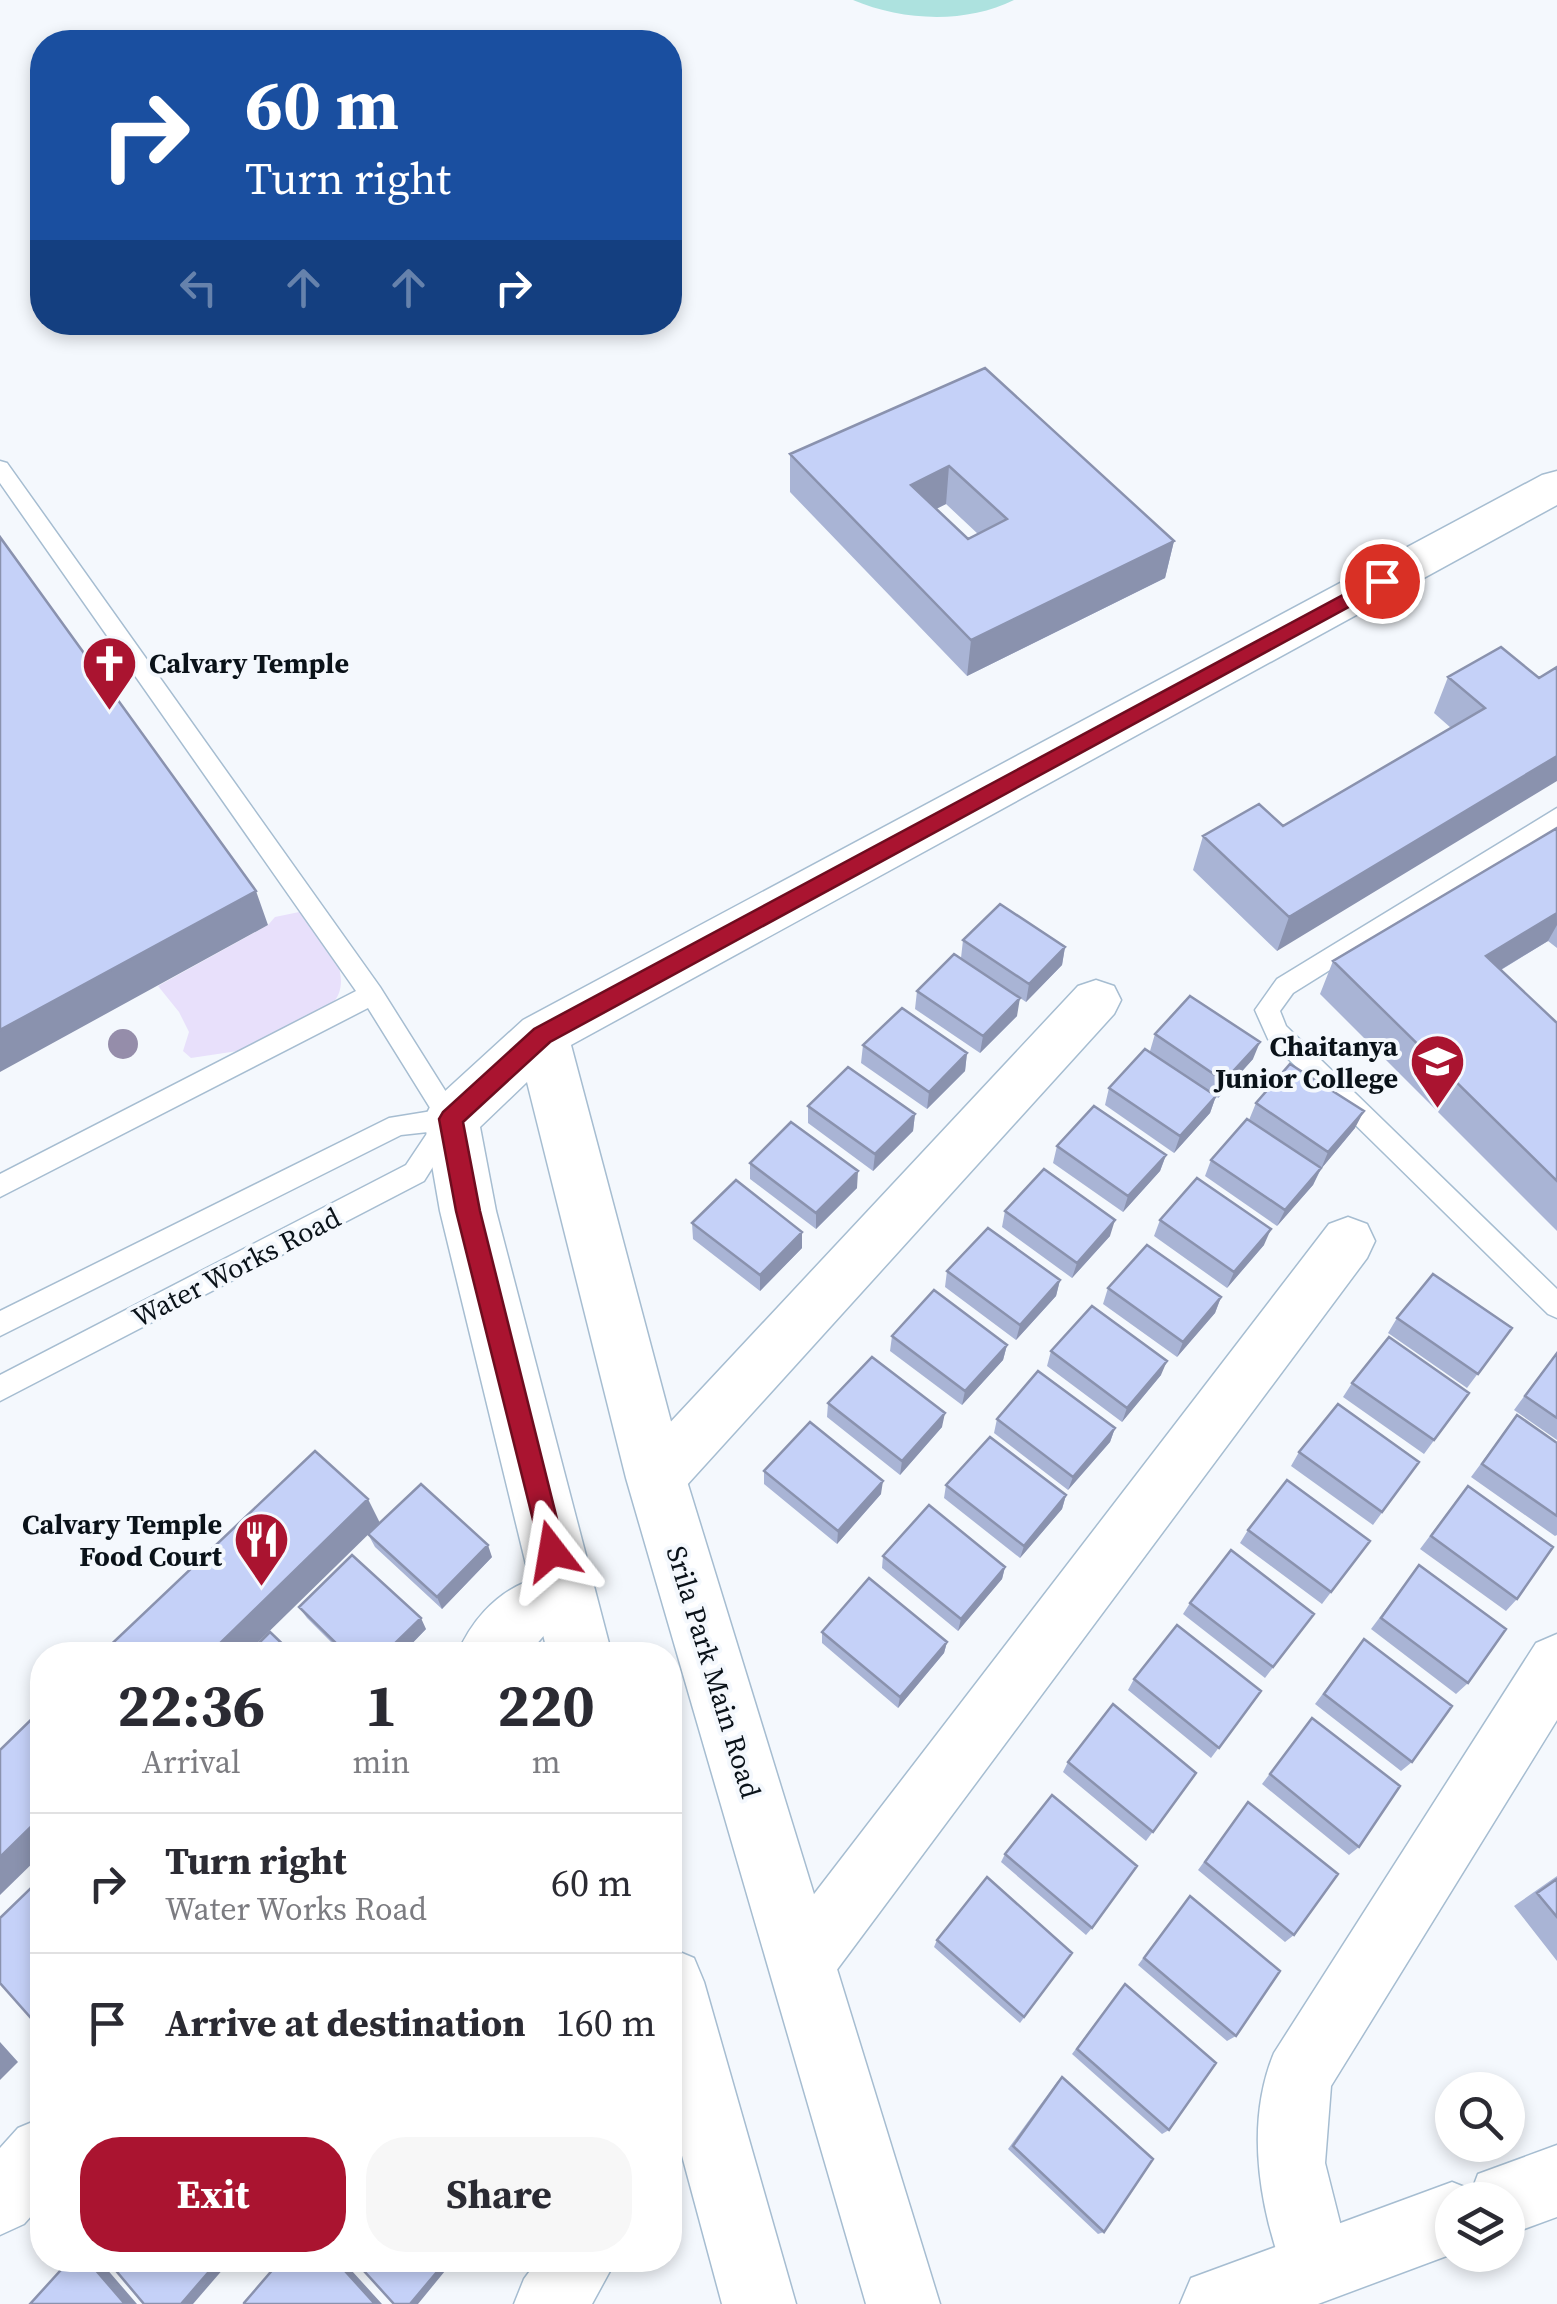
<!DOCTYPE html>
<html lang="en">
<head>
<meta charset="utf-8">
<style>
	:root { --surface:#fff; --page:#f7f7f7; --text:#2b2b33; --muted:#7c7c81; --line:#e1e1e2; --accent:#aa1430 }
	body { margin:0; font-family:"Source Serif 4",serif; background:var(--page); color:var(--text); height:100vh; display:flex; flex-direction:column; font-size:38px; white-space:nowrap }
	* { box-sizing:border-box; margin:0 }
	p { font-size:32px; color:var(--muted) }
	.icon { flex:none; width:55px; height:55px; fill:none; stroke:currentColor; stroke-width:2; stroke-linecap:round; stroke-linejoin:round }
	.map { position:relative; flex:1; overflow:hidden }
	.side { position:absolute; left:30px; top:1642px; width:652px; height:630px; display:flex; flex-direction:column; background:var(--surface); border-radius:40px; box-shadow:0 5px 15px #0003 }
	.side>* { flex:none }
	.top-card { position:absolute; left:30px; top:30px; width:652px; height:305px; border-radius:40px; box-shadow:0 5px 15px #0003; background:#1a4fa0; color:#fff; overflow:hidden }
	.tools { position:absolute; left:1435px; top:2072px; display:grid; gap:20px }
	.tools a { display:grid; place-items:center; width:90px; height:90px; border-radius:50%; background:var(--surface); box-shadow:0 5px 15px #0003; font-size:50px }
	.pin { position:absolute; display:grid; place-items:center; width:85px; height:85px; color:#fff; margin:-42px; border:5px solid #fff; border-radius:50%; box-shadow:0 2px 10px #0007 }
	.me { position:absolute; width:110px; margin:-55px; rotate:346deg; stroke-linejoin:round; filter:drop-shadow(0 0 8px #0008) }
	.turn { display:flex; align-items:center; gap:35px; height:210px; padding:0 50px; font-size:45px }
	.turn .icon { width:130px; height:130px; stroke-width:2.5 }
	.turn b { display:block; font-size:70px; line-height:85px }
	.lanes { display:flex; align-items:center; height:95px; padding:0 50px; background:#0003; justify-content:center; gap:50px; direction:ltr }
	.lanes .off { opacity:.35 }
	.eta { display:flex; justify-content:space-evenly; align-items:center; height:170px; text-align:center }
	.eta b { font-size:60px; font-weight:700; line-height:70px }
	.button { display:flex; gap:20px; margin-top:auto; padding:20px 50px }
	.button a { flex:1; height:115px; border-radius:40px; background:var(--accent); color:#fff; font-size:40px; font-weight:700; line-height:115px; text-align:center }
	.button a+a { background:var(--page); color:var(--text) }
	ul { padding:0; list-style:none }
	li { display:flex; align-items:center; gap:30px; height:140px; padding:0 50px; border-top:2px solid var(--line) }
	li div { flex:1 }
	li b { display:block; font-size:38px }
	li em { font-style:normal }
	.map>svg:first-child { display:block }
</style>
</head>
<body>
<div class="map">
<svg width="1557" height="2304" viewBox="0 0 1557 2304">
	<rect width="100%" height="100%" fill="#f4f8fd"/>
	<path fill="#e8e0fb" d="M304,911C324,933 357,978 332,1004L251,1049L191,1058L183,1051L189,1032L179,1012L158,986L268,925L275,917Z"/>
	<path fill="#ade2df" d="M853,0H1014C966,24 902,21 853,0Z"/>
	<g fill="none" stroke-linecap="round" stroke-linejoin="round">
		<defs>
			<path id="service" d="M0,461L7,463L380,987L463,1119L424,1181L0,1401V1375L406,1165L428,1132L401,1135L0,1336V1311L389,1118L432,1111L368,1008L0,1197V1174L356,991L0,483Z
				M1557,808V828L1293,993L1280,1011L1286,1026L1557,1289V1318L1548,1314L1268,1039L1255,1010L1277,979Z"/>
			<path id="minor" d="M1096,980L1114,986L1121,1000L1114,1014L676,1497L656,1505L636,1497L627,1478L636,1459L1078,986Z
				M1348,1217L1367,1224L1375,1241L1367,1258L824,1987L801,1997L778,1987L768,1964L778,1941L1329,1224Z
				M526,1582L547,1590L556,1611L547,1632L527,1655H457C470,1623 494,1595 526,1582Z
				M1557,1634V1720L1331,2086L1325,2163L1351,2266L1341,2291L1316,2301L1291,2291C1261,2218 1243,2128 1274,2053L1536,1643Z
				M42,2118V2204L24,2224L0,2235V2148L18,2128Z
				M538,2260H616L592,2304H514L524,2279Z"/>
			<path id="tertiary" d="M1557,471V505L571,1045L686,1478L940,2304H866L626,1478L527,1082L480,1127L496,1211L612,1655H548L440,1211L424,1119L432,1103L523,1020L1542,475Z
				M670,1948L694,1958L704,1982L796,2304H722L670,2111Z
				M1557,2145V2217L1508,2235V2200H1452V2254L1318,2304H1180L1191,2278L1452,2182L1472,2190L1478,2174Z"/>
		</defs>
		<use href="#service" stroke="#a6bdd1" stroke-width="3"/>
		<use href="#minor" stroke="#a6bdd1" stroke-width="3"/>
		<use href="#tertiary" stroke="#a6bdd1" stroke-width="3"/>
		<use href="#service" fill="#fff" fill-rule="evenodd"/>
		<use href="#minor" fill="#fff" fill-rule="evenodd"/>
		<use href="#tertiary" fill="#fff" fill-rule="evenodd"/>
	</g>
	<circle fill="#958daa" cx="123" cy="1044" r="15"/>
	<path fill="#a9b4d5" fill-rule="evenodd" d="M985,368L1174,541L1165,578L967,676L790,492V454ZM946,504L978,534L968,539L936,509Z
		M1448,677L1539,678L1277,951L1193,870L1203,836L1283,826L1451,728L1434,713Z
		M1557,828V948L1548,941L1501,970L1557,1023V1231L1320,994L1333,961Z
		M963,940L1065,947L1062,965L1026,1002L961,958Z
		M917,991L1017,1016L980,1053L915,1009Z
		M1155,1034L1253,1059L1218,1098L1216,1096L1210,1113L1174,1153L1105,1105L1109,1088L1150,1051Z
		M863,1045L967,1053L965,1071L927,1109L861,1063Z
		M1256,1103L1355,1128L1321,1169L1313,1185L1277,1226L1205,1176L1211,1160L1249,1120Z
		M808,1106L915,1114L913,1131L873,1171L808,1123Z
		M1057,1146L1166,1155L1160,1171L1123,1212L1053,1163Z
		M750,1163L857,1188L816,1229L750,1179Z
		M1005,1211L1110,1236L1072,1278L1002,1227Z
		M1160,1220L1264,1245L1227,1288L1154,1236Z
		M692,1223L802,1248L760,1291L693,1239Z
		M947,1271L1060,1280L1056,1296L1016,1340L945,1287Z
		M1108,1288L1221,1297L1215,1313L1177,1357L1103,1304Z
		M1397,1318L1512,1328L1467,1388L1388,1333Z
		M892,1336L1007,1345L1003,1360L962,1405L890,1351Z
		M1051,1351L1161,1375L1122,1422L1047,1366Z
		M1557,1352V1440L1514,1410Z
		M1352,1383L1469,1393L1424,1454L1343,1397Z
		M828,1403L942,1427L900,1475L827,1417Z
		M1517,1415L1557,1443V1535L1555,1536L1471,1477Z
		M997,1419L1115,1428L1110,1442L1068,1490L994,1433Z
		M1299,1452L1419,1462L1373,1525L1291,1466Z
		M764,1471L881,1494L837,1544L764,1484Z
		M946,1485L1066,1495L1062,1509L1020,1558L944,1498Z
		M1457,1500L1517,1599L1506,1611L1420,1549Z
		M1248,1530L1370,1541L1322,1604L1240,1543Z
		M368,1534L492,1557L442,1609L375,1547Z
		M883,1556L1005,1567L1002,1579L958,1631L882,1568Z
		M1419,1565L1468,1683L1456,1694L1371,1629Z
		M1190,1603L1314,1614L1265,1678L1183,1614Z
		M299,1607L426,1629L401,1655H344L307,1618Z
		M822,1632L947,1642L944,1653L898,1708L822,1643Z
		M1364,1639L1412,1762L1401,1771L1315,1704Z
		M1134,1679L1261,1691L1211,1758L1128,1690Z
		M1312,1718L1359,1847L1349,1855L1262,1784Z
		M1068,1762L1196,1773L1146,1841L1063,1772Z
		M1248,1802L1294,1935L1285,1942L1198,1870Z
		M1005,1854L1092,1928L1086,1935L1001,1862Z
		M1557,1876V1961L1514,1906Z
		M1190,1896L1236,2036L1227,2041L1138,1965Z
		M937,1940L1072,1953L1020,2023L934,1947Z
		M1125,1984L1169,2130L1162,2134L1072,2054Z
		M1062,2077L1104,2232L1098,2234L1008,2149L1057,2082Z"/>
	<path fill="#8a92ae" d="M949,466L946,504L908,523L911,485Z
		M1174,541L1165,578L967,676L971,640Z
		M1557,756V781L1277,951L1289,917Z
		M256,891L268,925L0,1072V1030Z
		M1557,913V925L1548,941L1469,989L1486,956Z
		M1065,947L1062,965L1026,1002L1029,984Z
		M1020,998L1017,1016L980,1053L983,1036Z
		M1260,1042L1253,1059L1218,1098L1224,1081Z
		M967,1053L965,1071L927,1109L929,1092Z
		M1216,1096L1210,1113L1174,1153L1180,1136Z
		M1364,1111L1355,1128L1321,1169L1328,1152Z
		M915,1114L913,1131L873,1171L875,1154Z
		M1166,1155L1160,1171L1123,1212L1128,1196Z
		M1321,1168L1313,1185L1277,1226L1285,1210Z
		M858,1171L857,1188L816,1229V1213Z
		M1115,1220L1110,1236L1072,1278L1077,1263Z
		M1271,1229L1264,1245L1227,1288L1234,1272Z
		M802,1232V1248L760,1291V1275Z
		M1060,1280L1056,1296L1016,1340L1020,1325Z
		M1221,1297L1215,1313L1177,1357L1183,1342Z
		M1007,1345L1003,1360L962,1405L965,1391Z
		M1167,1361L1161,1375L1122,1422L1127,1408Z
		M945,1413L942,1427L900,1475L902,1461Z
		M1115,1428L1110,1442L1068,1490L1073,1477Z
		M883,1481L881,1494L837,1544L838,1531Z
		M1066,1495L1062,1509L1020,1558L1024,1546Z
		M368,1499L380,1523L245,1655H208Z
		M488,1545L492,1557L442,1609L437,1597Z
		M1005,1567L1002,1579L958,1631L961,1619Z
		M421,1618L426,1629L401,1655H383Z
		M947,1642L944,1653L898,1708L900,1697Z
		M42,1816V1854L0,1895V1857Z
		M0,2042L18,2062L0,2080Z
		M87,2260H99L137,2304H125Z
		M219,2260H231L193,2304H181Z
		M335,2260H342L382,2304H375Z
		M447,2260H454L418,2304H410Z"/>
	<path fill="#c5d1f8" stroke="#8a92ae" stroke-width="2.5" fill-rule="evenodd" d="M985,368L1174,541L971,640L790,454ZM949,466L1007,519L968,539L911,485Z
		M0,537L256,891L0,1030Z
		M1501,647L1539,678L1557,667V756L1289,917L1203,836L1259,804L1283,826L1485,708L1448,677Z
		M1557,828V913L1486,956L1557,1023V1181L1333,961Z
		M1000,904L1065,947L1029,984L963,940Z
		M954,954L1020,998L983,1036L917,991Z
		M1190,996L1260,1042L1224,1081L1155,1034Z
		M902,1008L967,1053L929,1092L863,1045Z
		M1145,1049L1216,1096L1180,1136L1109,1088Z
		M1290,1064L1364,1111L1328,1152L1256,1103Z
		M848,1067L915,1114L875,1154L808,1106Z
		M1094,1106L1166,1155L1128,1196L1057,1146Z
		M1247,1119L1321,1168L1285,1210L1211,1160Z
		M791,1122L858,1171L816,1213L750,1163Z
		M1044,1169L1115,1220L1077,1263L1005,1211Z
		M1197,1178L1271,1229L1234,1272L1160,1220Z
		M736,1180L802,1232L760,1275L692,1223Z
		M988,1228L1060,1280L1020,1325L947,1271Z
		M1147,1245L1221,1297L1183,1342L1108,1288Z
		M1433,1274L1512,1328L1478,1374L1397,1318Z
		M934,1290L1007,1345L965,1391L892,1336Z
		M1092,1306L1167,1361L1127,1408L1051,1351Z
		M1389,1337L1469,1393L1434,1440L1352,1383Z
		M1557,1353V1418L1525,1396Z
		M872,1357L945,1413L902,1461L828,1403Z
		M1038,1371L1115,1428L1073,1477L997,1419Z
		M1338,1404L1419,1462L1382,1512L1299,1452Z
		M1517,1415L1557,1443V1516L1482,1464Z
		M810,1422L883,1481L838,1531L764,1471Z
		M990,1437L1066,1495L1024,1546L946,1485Z
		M315,1451L368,1499L208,1655H100Z
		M1287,1480L1370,1541L1331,1592L1248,1530Z
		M421,1484L488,1545L437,1597L368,1534Z
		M1468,1486L1553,1547L1517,1599L1431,1536Z
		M929,1505L1005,1567L961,1619L883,1556Z
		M1231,1550L1314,1614L1273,1667L1190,1603Z
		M352,1555L421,1618L383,1655H348L299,1607Z
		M1419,1565L1506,1629L1468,1683L1381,1618Z
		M869,1578L947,1642L900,1697L822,1632Z
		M1177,1625L1261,1691L1219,1748L1134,1679Z
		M270,1632L294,1655H247Z
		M1364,1639L1452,1706L1412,1762L1324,1694Z
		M1113,1704L1196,1773L1153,1832L1068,1762Z
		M42,1709V1816L0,1857V1750Z
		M1312,1718L1400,1786L1359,1847L1270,1774Z
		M1052,1795L1137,1866L1092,1928L1005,1854Z
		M1248,1802L1338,1874L1294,1935L1205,1862Z
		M987,1877L1072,1953L1024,2017L937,1940Z
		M1557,1879V1917L1537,1893Z
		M33,1886L42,1897V2021L38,2026L0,1983V1918Z
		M1190,1896L1280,1971L1236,2036L1144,1958Z
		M1125,1984L1216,2063L1169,2130L1077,2049Z
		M1062,2077L1153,2159L1104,2232L1013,2146Z
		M70,2260H87L125,2304H30Z
		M107,2260H219L181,2304H144Z
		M281,2260H335L375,2304H244V2303Z
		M354,2260H447L410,2304H394Z"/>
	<path fill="#aa1430" stroke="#6e0d1f" stroke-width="2.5" d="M1382,574L1391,581L1389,585L550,1042L463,1122L480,1211L565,1551L561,1560L552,1563L543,1560L456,1211L439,1119L443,1112L534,1029Z"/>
	<defs>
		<symbol id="church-pin" viewBox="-11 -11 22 30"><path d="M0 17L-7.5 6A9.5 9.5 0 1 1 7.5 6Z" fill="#aa1430" stroke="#f4f8fd"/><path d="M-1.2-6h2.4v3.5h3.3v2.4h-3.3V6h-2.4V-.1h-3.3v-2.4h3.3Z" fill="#fff"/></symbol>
		<symbol id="university-pin" viewBox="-11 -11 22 30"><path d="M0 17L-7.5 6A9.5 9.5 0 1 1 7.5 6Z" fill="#aa1430" stroke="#f4f8fd"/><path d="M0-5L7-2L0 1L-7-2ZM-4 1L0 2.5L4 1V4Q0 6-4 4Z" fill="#fff"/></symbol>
		<symbol id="restaurant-pin" viewBox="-11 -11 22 30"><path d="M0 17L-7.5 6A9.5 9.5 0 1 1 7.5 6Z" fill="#aa1430" stroke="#f4f8fd"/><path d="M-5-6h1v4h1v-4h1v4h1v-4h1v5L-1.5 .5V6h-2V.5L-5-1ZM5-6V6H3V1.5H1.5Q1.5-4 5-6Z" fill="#fff"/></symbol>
	</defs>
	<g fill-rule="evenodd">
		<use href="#church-pin" x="78" y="632" width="63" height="86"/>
		<use href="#university-pin" x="1406" y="1030" width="63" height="86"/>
		<use href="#restaurant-pin" x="230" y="1508" width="63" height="86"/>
	</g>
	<g text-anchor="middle" stroke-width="8" stroke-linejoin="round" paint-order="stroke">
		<g font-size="28" font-weight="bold" fill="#0a1219" stroke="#f4f8fd" text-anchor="end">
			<text x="149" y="673" text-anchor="start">Calvary Temple</text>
			<text x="1398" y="1056">Chaitanya<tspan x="1398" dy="32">Junior College</tspan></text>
			<text x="222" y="1534">Calvary Temple<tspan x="222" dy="32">Food Court</tspan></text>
		</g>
		<g font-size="28" fill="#0a1219" stroke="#f4f8fd">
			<text transform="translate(236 1267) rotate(-27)" y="10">Water Works Road</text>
			<text transform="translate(714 1672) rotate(73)" y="10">Srila Park Main Road</text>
		</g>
	</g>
</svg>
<div class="tools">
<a><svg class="icon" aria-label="search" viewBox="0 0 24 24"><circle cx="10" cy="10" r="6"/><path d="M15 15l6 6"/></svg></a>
<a><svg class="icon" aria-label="layers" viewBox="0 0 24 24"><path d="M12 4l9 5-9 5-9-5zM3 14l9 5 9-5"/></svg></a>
</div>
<div class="pin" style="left:1382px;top:581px;background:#d93025"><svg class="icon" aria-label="arrive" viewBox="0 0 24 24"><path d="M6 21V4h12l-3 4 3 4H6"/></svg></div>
<svg class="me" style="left:552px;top:1551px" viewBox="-20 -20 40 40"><path d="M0-17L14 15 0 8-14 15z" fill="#aa1430" stroke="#fff" stroke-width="4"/></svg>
<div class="top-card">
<div class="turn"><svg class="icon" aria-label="right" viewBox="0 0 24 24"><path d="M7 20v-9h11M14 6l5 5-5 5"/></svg><div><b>60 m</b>Turn right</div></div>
<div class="lanes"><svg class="icon off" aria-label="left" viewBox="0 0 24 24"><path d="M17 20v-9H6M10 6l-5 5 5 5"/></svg><svg class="icon off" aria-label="ahead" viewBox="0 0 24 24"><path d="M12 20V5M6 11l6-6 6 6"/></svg><svg class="icon off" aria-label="ahead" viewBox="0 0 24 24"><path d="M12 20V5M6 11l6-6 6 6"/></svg><svg class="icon" aria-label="right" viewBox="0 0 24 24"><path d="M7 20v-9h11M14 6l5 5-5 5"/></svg></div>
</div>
<section class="side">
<div class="eta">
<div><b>22:36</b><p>Arrival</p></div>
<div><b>1</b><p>min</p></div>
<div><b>220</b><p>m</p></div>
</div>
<ul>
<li><svg class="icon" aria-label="right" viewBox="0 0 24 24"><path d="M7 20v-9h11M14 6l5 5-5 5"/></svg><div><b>Turn right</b><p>Water Works Road</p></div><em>60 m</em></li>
<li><svg class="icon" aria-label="arrive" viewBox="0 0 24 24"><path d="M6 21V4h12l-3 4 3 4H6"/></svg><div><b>Arrive at destination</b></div><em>160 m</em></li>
</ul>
<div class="button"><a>Exit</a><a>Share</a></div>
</section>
</div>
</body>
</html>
